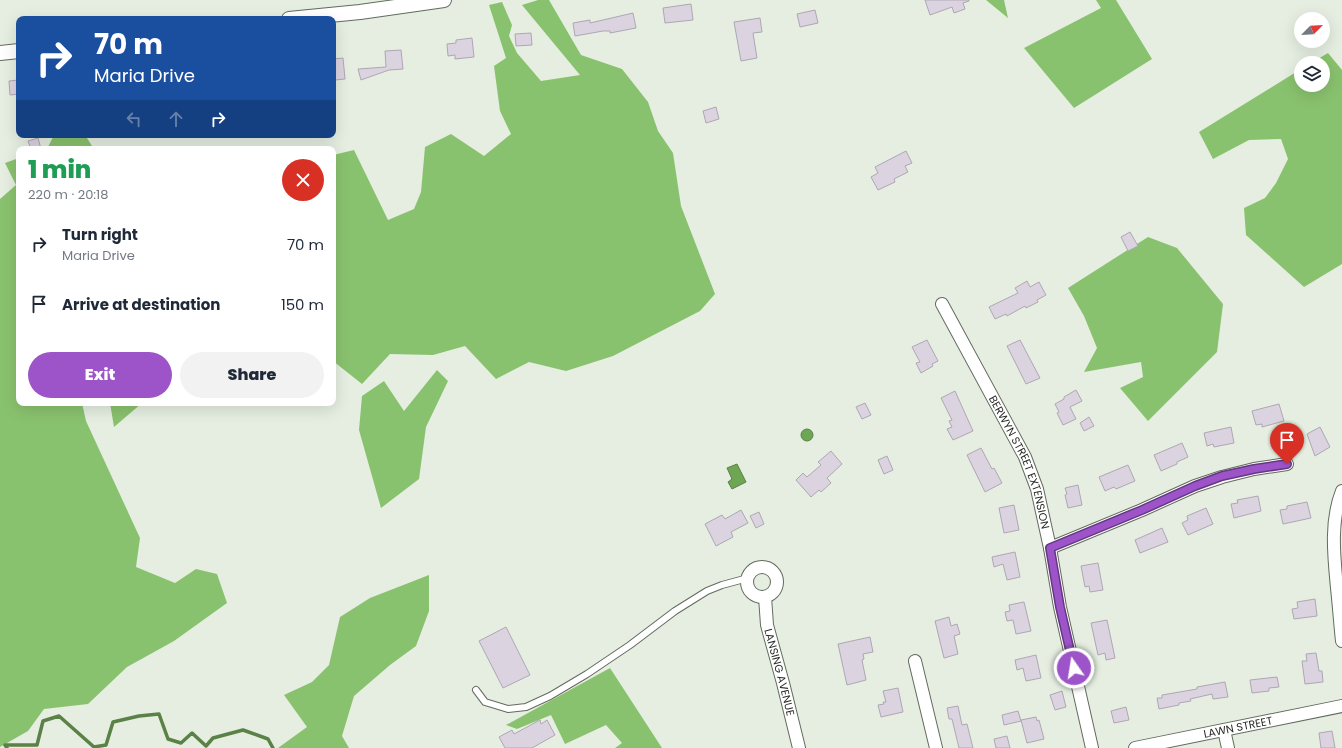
<!DOCTYPE html>
<html lang="en">
<head>
<meta charset="utf-8">
<style>
	:root { --surface:#fff; --page:#f2f2f3; --text:#1f2937; --muted:#747a83; --accent:#9c54c8 }
	body { margin:0; font-family:Poppins,sans-serif; background:var(--page); color:var(--text); height:100vh; display:flex; flex-direction:column; font-size:15px; white-space:nowrap }
	* { box-sizing:border-box; margin:0 }
	p { font-size:13px; color:var(--muted) }
	.icon { flex:none; width:22px; height:22px; fill:none; stroke:currentColor; stroke-width:2; stroke-linecap:round; stroke-linejoin:round }
	.map { position:relative; flex:1; overflow:hidden }
	.details { position:absolute; left:16px; top:146px; width:320px; height:260px; display:flex; flex-direction:column; background:var(--surface); border-radius:8px; box-shadow:0 4px 16px #0002 }
	.details>* { flex:none }
	.hud { position:absolute; left:16px; top:16px; width:320px; height:122px; border-radius:8px; box-shadow:0 4px 16px #0002; background:#1a4fa0; color:#fff; overflow:hidden }
	.needle { width:26px; rotate:66deg }
	.tools { position:absolute; left:1294px; top:12px; display:grid; gap:8px }
	.tools a { display:grid; place-items:center; width:36px; height:36px; border-radius:50%; background:var(--surface); box-shadow:0 4px 16px #0002; font-size:20px }
	.pin { position:absolute; display:grid; place-items:center; width:34px; height:34px; color:#fff; margin:-41px -17px; border-radius:50% 50% 50% 0; rotate:-45deg; box-shadow:0 0 4px #0007 }
	.pin .icon { rotate:45deg }
	.me { position:absolute; width:44px; margin:-22px; rotate:347deg; stroke-linejoin:round; filter:drop-shadow(0 0 3px #0008) }
	.turn { display:flex; align-items:center; gap:14px; height:84px; padding:0 12px; font-size:18px }
	.turn .icon { width:52px; height:52px; stroke-width:2.5 }
	.turn b { display:block; font-size:28px; line-height:34px }
	.lanes { display:flex; align-items:center; height:38px; padding:0 12px; background:#0003; justify-content:center; gap:20px; direction:ltr }
	.lanes .off { opacity:.35 }
	.round { display:grid; place-items:center; flex:none; width:42px; height:42px; border-radius:21px; background:var(--page) }
	.overview { display:flex; align-items:center; justify-content:space-between; height:68px; padding:0 12px }
	h1 { font-size:24px; font-weight:800; line-height:30px; color:#1e9e55 }
	.action { display:flex; gap:8px; margin-top:auto; padding:8px 12px }
	.action a { flex:1; height:46px; border-radius:24px; background:var(--accent); color:#fff; font-size:16px; font-weight:800; line-height:46px; text-align:center }
	.action a+a { background:var(--page); color:var(--text) }
	ul { padding:0; list-style:none }
	li { display:flex; align-items:center; gap:12px; height:60px; padding:0 12px }
	li div { flex:1 }
	li b { display:block; font-size:15px }
	li em { font-style:normal }
	.map>svg:first-child { display:block }
</style>
</head>
<body>
<div class="map">
<svg width="1342" height="748" viewBox="0 0 1342 748">
	<rect width="100%" height="100%" fill="#e5eee1"/>
	<path fill="#89c26e" d="M538,0H549L581,55L622,69L648,102L658,131L673,153L681,206L715,294L700,311L613,356L566,371L529,362L496,379L465,346L433,355L390,354L362,384L333,361V155L354,150L388,220L414,209L421,192L425,147L451,134L484,156L511,134L500,111L494,66L506,58L489,5L502,2L512,25L509,36L517,53L541,81L580,75L522,5Z
		M986,0H1004L1008,18Z
		M1096,0H1116L1152,59L1074,108L1024,48L1101,8Z
		M1328,53L1342,70V264L1304,287L1246,235L1244,208L1265,198L1276,183L1288,159L1281,139L1249,140L1213,159L1199,132L1301,69V85H1323V63H1311Z
		M54,135H85L94,149H47Z
		M19,158V403H82L86,421L140,538L136,567L175,583L196,569L217,574L227,603L174,641L127,667L88,704L44,709L28,731L0,747V199L16,185L5,163Z
		M1148,237L1177,248L1223,304L1217,352L1148,421L1120,388L1143,377L1141,362L1084,372L1097,348L1084,316L1068,288Z
		M437,370L448,381L426,427L419,479L381,508L359,430L362,396L384,381L404,411Z
		M110,403H142L114,427Z
		M429,575V611L416,646L390,665L354,696L342,736L349,748H278L307,727L284,695L312,682L329,665L340,617L370,598Z
		M610,668L662,748H615L622,743L606,725L565,744L551,715L517,729L506,725Z"/>
	<path fill="#6fa654" stroke="#5a8146" d="M801 435a6 6 0 1 1 12 0a6 6 0 1 1-12 0Z
		M737,464L746,482L732,489L728,482L732,479L727,468Z"/>
	<g fill="none" stroke-linecap="round" stroke-linejoin="round">
		<path stroke="#5a8146" stroke-width="3.5" d="M7,748L5,745H37L43,721L59,716L94,747L106,745L113,722L139,716L159,714L168,739L181,743L192,733L206,746L213,738L243,730L268,739L273,748"/>
	</g>
	<path fill="#dbd3e0" stroke="#aea7b3" d="M925,0H969V1L963,3L965,9L954,13L952,7L930,15Z
		M691,4L693,20L665,23L663,8Z
		M815,10L818,23L800,27L797,14Z
		M633,13L636,28L610,33V31H603L575,36L573,23L590,20V23Z
		M760,18L762,32L753,33L757,58L741,61L734,22Z
		M531,33L532,45L516,46L515,34Z
		M472,38L474,57L455,59V55L448,56L447,44L456,43V40Z
		M401,50L403,69L389,70L361,80L358,69L386,67L385,51Z
		M343,58L345,79L335,80L333,59Z
		M19,80V94L10,95L9,81Z
		M716,107L719,119L706,123L703,111Z
		M38,138L41,149H31L28,141Z
		M906,151L912,163L905,166L908,172L894,179L895,182L878,190L871,177L878,173L875,167Z
		M1130,232L1138,246L1128,251L1121,237Z
		M1027,281L1030,287L1039,282L1046,295L1037,300L1038,302L1026,308L1025,306L1007,316L1006,314L995,319L989,307L1018,293L1015,288Z
		M927,340L938,361L932,364L933,366L921,373L916,363L920,362L912,347Z
		M1020,340L1040,378L1026,384L1007,346Z
		M1076,390L1082,401L1070,407L1076,419L1063,425L1057,413L1059,412L1055,404L1064,399V397Z
		M955,391L973,431L953,440L947,429L952,427L949,421L952,420L941,398Z
		M865,403L871,415L862,419L856,407Z
		M1279,404L1284,421L1262,427V424L1256,425L1252,411Z
		M1089,417L1094,426L1084,431L1080,423Z
		M1231,427L1234,443L1214,447L1213,444L1207,446L1204,433Z
		M1320,427L1330,447L1315,456L1307,434Z
		M1182,443L1188,457L1177,462V464L1161,471L1154,455Z
		M981,448L992,469L994,468L1002,483L985,492L967,455Z
		M831,451L842,464L827,478L831,483L821,492L819,490L811,497L796,480L803,473L807,477L821,465L818,462Z
		M887,456L893,470L884,474L878,460Z
		M1128,465L1135,481L1116,489L1114,487L1105,491L1099,477Z
		M1078,485L1082,505L1068,508L1065,495L1067,494L1065,488Z
		M1258,496L1261,511L1234,518L1231,504L1238,503L1237,500Z
		M1307,502L1311,518L1283,524L1280,510L1287,509V506Z
		M1014,505L1019,530L1004,533L999,508Z
		M1206,508L1213,524L1188,535L1182,523L1188,520L1187,516Z
		M741,510L748,523L731,532L733,537L716,546L705,524L722,515L725,519Z
		M759,512L764,524L756,528L750,516Z
		M1162,528L1168,542L1140,553L1135,540Z
		M1015,552L1020,577L1007,580L1003,564L994,567L992,557Z
		M1098,563L1103,590L1090,592L1089,586L1085,587L1081,566Z
		M1315,599L1317,616L1294,619L1292,609L1298,608L1297,602Z
		M1024,602L1031,631L1016,634L1013,620L1007,621L1005,612L1010,611L1009,605Z
		M949,617L951,626L957,624L960,634L954,636L958,654L944,658L935,621Z
		M1107,620L1115,658L1106,660L1105,653L1098,655L1091,623Z
		M506,627L530,675L503,688L479,641Z
		M870,637L873,652L863,654L864,659L862,660L866,680L847,685L838,644Z
		M1316,653L1319,671H1322L1323,682L1305,684L1302,661H1307L1306,654Z
		M1036,655L1041,678L1026,681L1023,668L1017,670L1015,660Z
		M1277,677L1279,687L1269,688V691L1252,693L1250,680Z
		M1225,682L1228,697L1213,699L1212,694L1190,699L1191,701L1179,703V705L1159,709L1157,698H1162V695L1197,689V687Z
		M898,688L903,712L881,717L878,705L884,704L883,702H886L883,691Z
		M1062,691L1066,707L1055,710L1050,695Z
		M958,706L962,725L967,724L973,748H959L952,719H949L947,708Z
		M1126,707L1129,720L1114,723L1111,711Z
		M1018,711L1021,721L1004,725L1002,715Z
		M1036,717L1037,721L1039,720L1044,739L1027,743L1021,720Z
		M540,720L541,724L547,720L555,735L532,748H505L499,737L512,730L514,734Z
		M1332,731L1335,748H1321L1319,733Z
		M1007,736L1010,748H996L994,739Z"/>
	<g fill="none" stroke-linecap="round" stroke-linejoin="round">
		<defs>
			<path id="service" d="M476,690L485,702L508,709L526,707L550,696L587,674L630,645L675,611L707,591L722,585L748,578"/>
			<g id="minor">
				<path id="s1" d="M942,304L1025,457L1037,489L1050,548L1060,607L1092,748"/>
				<path d="M1342,491C1330,521 1334,556 1337,588C1339,606 1340,623 1342,641"/>
				<path d="M1050,548L1142,510L1195,486L1222,477L1254,469L1287,464"/>
				<circle cx="762" cy="582" r="15"/>
				<path id="s2" d="M765,597L767,625L783,683L799,748"/>
				<path d="M915,661L936,748"/>
				<path d="M1224,730L1228,748"/>
				<path id="s3" d="M1135,748L1342,706"/>
			</g>
			<path id="tertiary" d="M289,19L360,12L444,0
				M0,53L19,51"/>
		</defs>
		<use href="#service" stroke="#636b5f" stroke-width="8"/>
		<use href="#minor" stroke="#636b5f" stroke-width="14"/>
		<use href="#tertiary" stroke="#636b5f" stroke-width="16"/>
		<use href="#service" stroke="#fff" stroke-width="6"/>
		<use href="#minor" stroke="#fff" stroke-width="12"/>
		<use href="#tertiary" stroke="#fff" stroke-width="14"/>
	</g>
	<g fill="none" stroke-linecap="round" stroke-linejoin="round">
		<defs>
			<path id="route" d="M1074,668L1060,607L1050,548L1142,510L1195,486L1222,476L1254,469L1287,464"/>
		</defs>
		<use href="#route" stroke="#653782" stroke-width="10"/>
		<use href="#route" stroke="#9c54c8" stroke-width="7"/>
	</g>
	<g text-anchor="middle" stroke-width="3" stroke-linejoin="round" paint-order="stroke">
		<g font-size="11" fill="#282b26" stroke="#fff">
			<text dy="4" stroke="none"><textPath href="#s1" startOffset="177">BERWYN STREET EXTENSION</textPath></text>
			<text dy="4" stroke="none"><textPath href="#s2" startOffset="77">LANSING AVENUE</textPath></text>
			<text dy="4" stroke="none"><textPath href="#s3" startOffset="105">LAWN STREET</textPath></text>
		</g>
	</g>
</svg>
<div class="tools">
<a><svg class="needle" viewBox="-14 -14 28 28"><path d="M0-13l5 13h-10z" fill="#e53935"/><path d="M0 13l5-13h-10z" fill="#747a83"/></svg></a>
<a><svg class="icon" aria-label="layers" viewBox="0 0 24 24"><path d="M12 4l9 5-9 5-9-5zM3 14l9 5 9-5"/></svg></a>
</div>
<div class="pin" style="left:1287px;top:464px;background:#d93025"><svg class="icon" aria-label="arrive" viewBox="0 0 24 24"><path d="M6 21V4h12l-3 4 3 4H6"/></svg></div>
<svg class="me" style="left:1074px;top:668px" viewBox="-20 -20 40 40"><circle r="17" fill="#9c54c8" stroke="#fff" stroke-width="3"/><path d="M0-11L8 9 0 5-8 9z" fill="#fff"/></svg>
<div class="hud">
<div class="turn"><svg class="icon" aria-label="right" viewBox="0 0 24 24"><path d="M7 20v-9h11M14 6l5 5-5 5"/></svg><div><b>70 m</b>Maria Drive</div></div>
<div class="lanes"><svg class="icon off" aria-label="left" viewBox="0 0 24 24"><path d="M17 20v-9H6M10 6l-5 5 5 5"/></svg><svg class="icon off" aria-label="ahead" viewBox="0 0 24 24"><path d="M12 20V5M6 11l6-6 6 6"/></svg><svg class="icon" aria-label="right" viewBox="0 0 24 24"><path d="M7 20v-9h11M14 6l5 5-5 5"/></svg></div>
</div>
<section class="details">
<div class="overview"><div><h1>1 min</h1><p>220 m · 20:18</p></div><a class="round" style="background:#d93025;color:#fff"><svg class="icon" aria-label="close" viewBox="0 0 24 24"><path d="M6 6l12 12M18 6L6 18"/></svg></a></div>
<ul>
<li><svg class="icon" aria-label="right" viewBox="0 0 24 24"><path d="M7 20v-9h11M14 6l5 5-5 5"/></svg><div><b>Turn right</b><p>Maria Drive</p></div><em>70 m</em></li>
<li><svg class="icon" aria-label="arrive" viewBox="0 0 24 24"><path d="M6 21V4h12l-3 4 3 4H6"/></svg><div><b>Arrive at destination</b></div><em>150 m</em></li>
</ul>
<div class="action"><a>Exit</a><a>Share</a></div>
</section>
</div>
</body>
</html>
